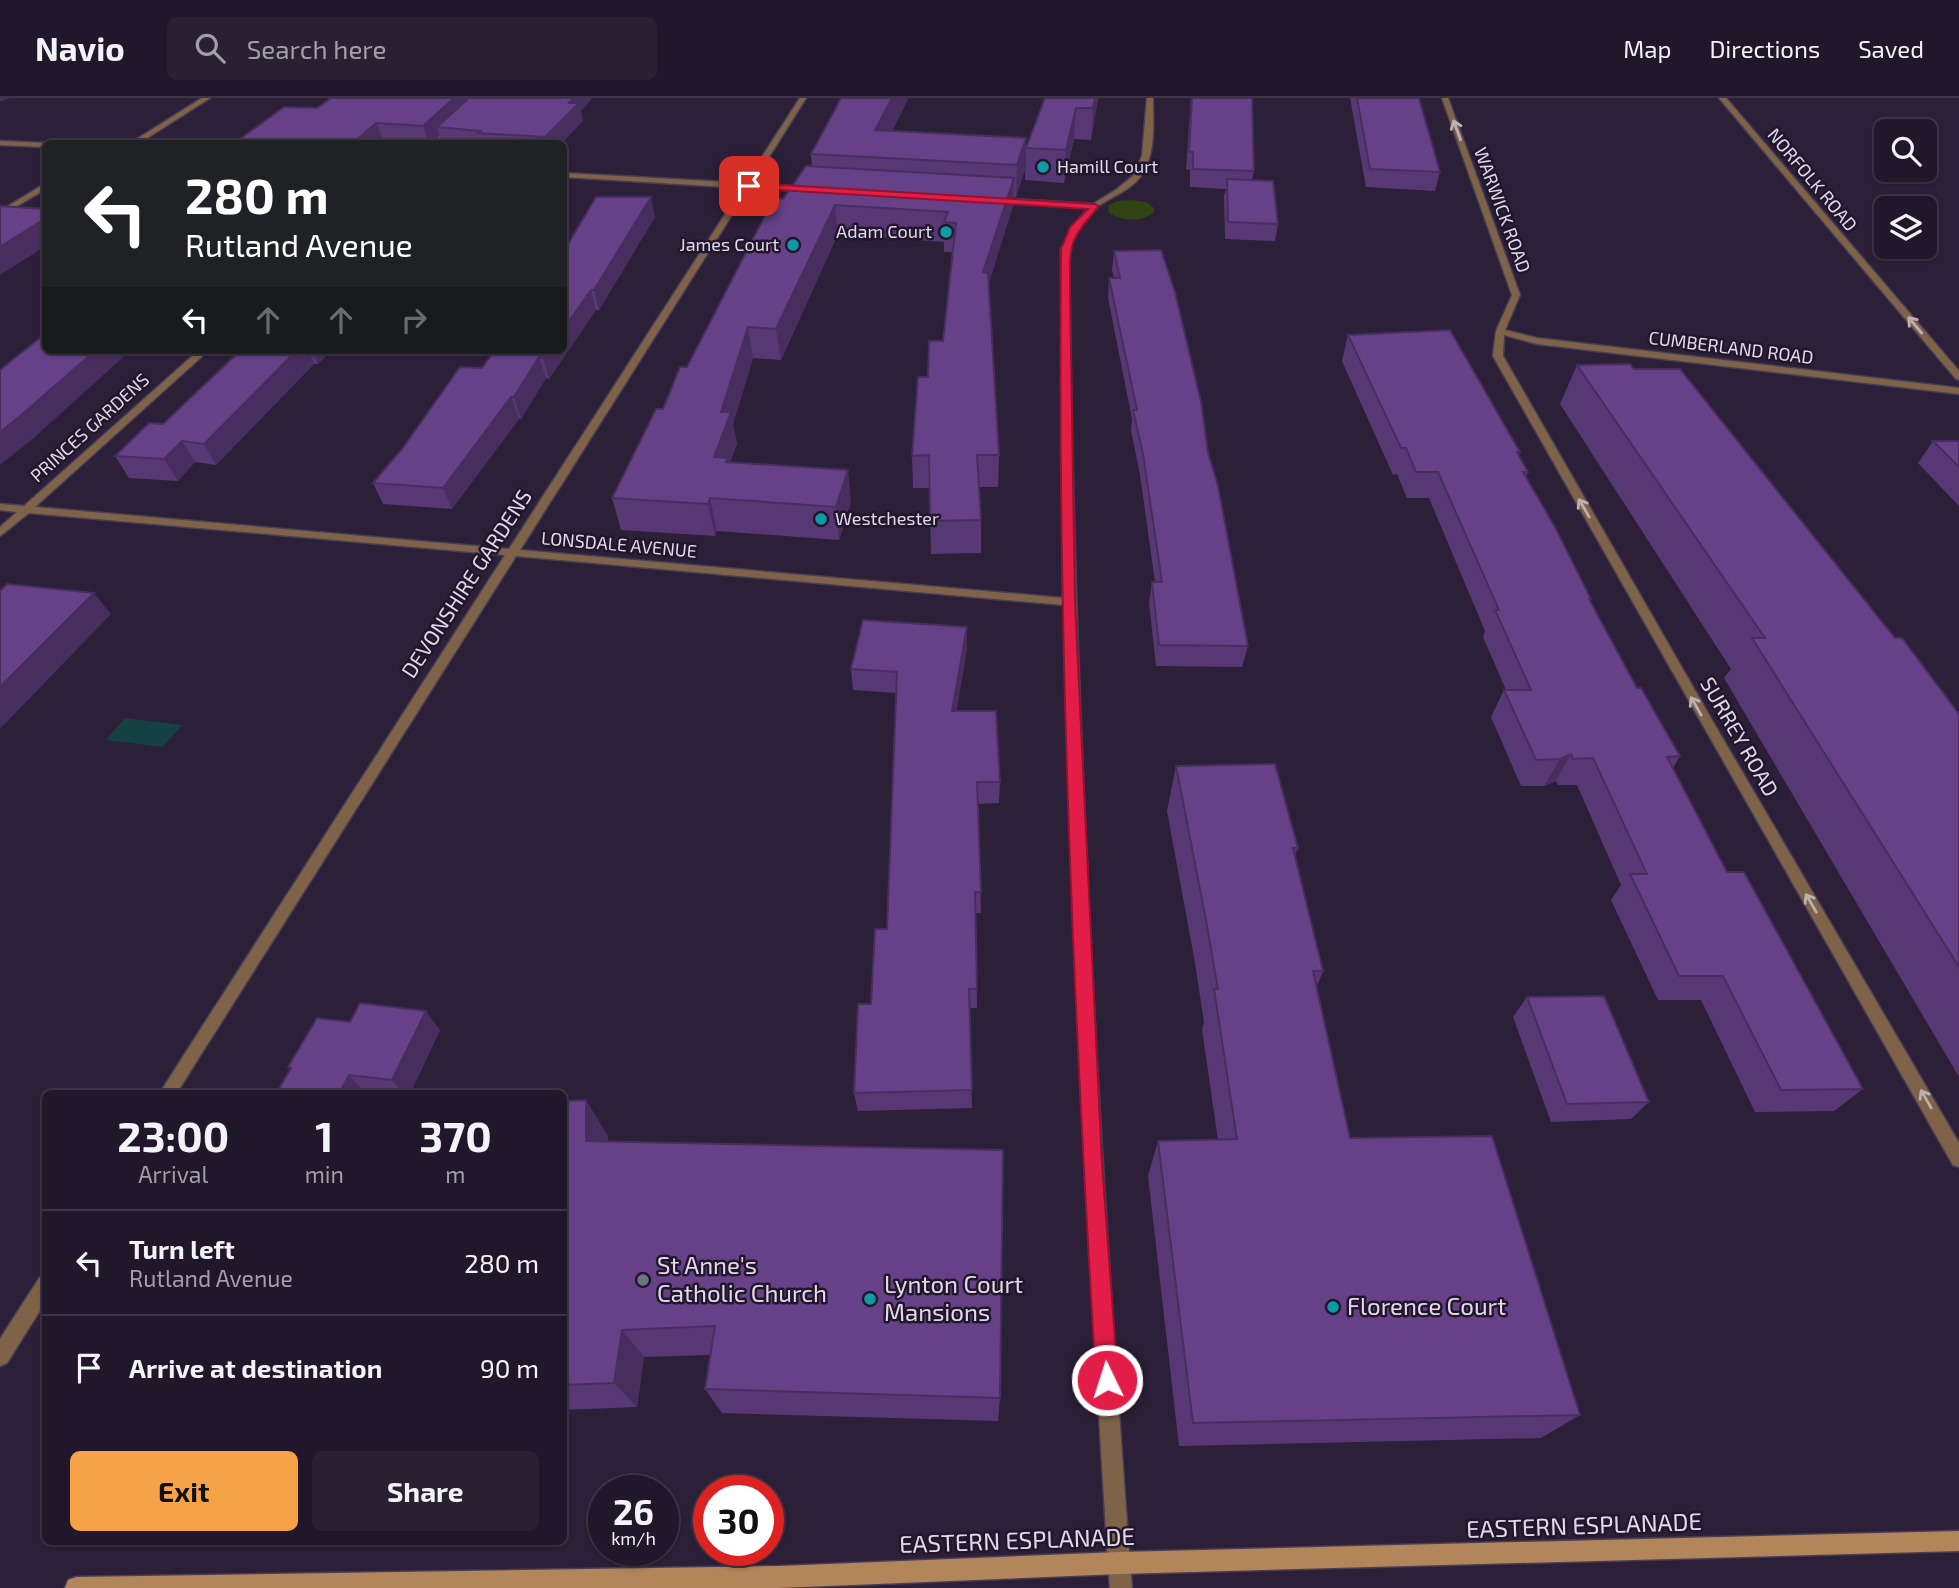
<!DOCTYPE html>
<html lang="en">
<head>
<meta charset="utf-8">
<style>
	:root { --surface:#21172a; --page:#292032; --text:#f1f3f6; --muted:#a29fa8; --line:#3e3647; --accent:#f6a247 }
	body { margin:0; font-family:"Exo 2",sans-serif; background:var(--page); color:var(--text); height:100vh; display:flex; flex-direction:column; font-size:26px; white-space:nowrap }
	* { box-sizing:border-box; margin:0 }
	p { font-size:23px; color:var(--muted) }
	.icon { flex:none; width:38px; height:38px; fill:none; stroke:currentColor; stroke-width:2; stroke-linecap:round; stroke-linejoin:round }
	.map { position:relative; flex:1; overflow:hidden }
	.sheet { position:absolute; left:42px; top:992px; width:525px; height:455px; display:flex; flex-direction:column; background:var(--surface); border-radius:10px; box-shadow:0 2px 5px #0004,0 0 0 2px var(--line) }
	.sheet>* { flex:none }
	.banner { position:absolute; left:42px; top:42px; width:525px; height:214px; border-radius:10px; box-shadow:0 2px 5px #0004,0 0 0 2px var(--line); background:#202124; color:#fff; overflow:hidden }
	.tools { position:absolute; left:1874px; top:21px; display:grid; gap:14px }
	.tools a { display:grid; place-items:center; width:63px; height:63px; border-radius:10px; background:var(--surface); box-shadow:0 2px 5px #0004,0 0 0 2px var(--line); font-size:35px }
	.speed { position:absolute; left:588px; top:1377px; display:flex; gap:14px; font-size:35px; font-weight:700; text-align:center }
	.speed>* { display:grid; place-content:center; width:91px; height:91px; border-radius:50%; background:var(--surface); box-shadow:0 2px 5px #0004,0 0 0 2px var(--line); line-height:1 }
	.speed small { font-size:18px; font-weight:400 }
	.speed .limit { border:10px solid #d22; background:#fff; color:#111 }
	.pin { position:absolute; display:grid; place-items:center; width:60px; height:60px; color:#fff; margin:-30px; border-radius:14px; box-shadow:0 4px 10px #0006 }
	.me { position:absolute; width:77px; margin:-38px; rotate:356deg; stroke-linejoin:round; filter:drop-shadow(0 0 5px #0008) }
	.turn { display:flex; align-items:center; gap:24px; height:147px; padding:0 28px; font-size:32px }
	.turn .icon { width:91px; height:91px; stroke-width:2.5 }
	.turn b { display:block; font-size:49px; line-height:60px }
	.lanes { display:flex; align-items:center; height:66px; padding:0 28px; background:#0003; justify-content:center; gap:35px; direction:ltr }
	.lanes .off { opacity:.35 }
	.eta { display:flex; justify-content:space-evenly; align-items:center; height:119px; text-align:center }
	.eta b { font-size:42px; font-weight:700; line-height:49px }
	.primary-button { display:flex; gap:14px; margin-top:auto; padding:14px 28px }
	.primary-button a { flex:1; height:80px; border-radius:10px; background:var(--accent); color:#111; font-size:28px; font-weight:700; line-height:80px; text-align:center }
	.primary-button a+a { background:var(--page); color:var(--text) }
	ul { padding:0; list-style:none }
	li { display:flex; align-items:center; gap:21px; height:105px; padding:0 28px; border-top:2px solid var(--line) }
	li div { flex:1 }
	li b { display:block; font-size:26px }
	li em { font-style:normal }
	header { display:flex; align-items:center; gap:42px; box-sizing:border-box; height:98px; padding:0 35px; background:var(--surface); border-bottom:2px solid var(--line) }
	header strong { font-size:33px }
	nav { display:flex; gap:38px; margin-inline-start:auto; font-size:24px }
	.search { width:490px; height:63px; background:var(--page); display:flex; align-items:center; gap:18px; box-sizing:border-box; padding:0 24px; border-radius:10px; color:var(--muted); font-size:26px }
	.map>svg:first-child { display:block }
</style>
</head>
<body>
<header>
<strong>Navio</strong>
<div class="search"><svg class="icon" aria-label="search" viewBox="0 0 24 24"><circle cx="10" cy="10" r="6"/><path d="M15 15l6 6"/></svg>Search here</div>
<nav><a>Map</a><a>Directions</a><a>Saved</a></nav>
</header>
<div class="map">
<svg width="1959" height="1490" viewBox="0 0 1959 1490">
	<rect width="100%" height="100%" fill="#2c1f38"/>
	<path fill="#2f4412" d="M1131,102L1146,104L1154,110V114C1142,125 1122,123 1109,115L1108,108L1116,103Z"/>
	<path fill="#164143" d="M125,620L182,627L163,649L106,642Z"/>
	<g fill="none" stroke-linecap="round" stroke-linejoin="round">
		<defs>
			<path id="service" d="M1119,1454L1126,1458L1130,1465L1132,1490H1110L1108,1465L1112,1458Z"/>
			<path id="minor" d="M202,0H210L138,46H129Z
				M800,0H806L752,86L807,89L811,91L807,93L749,90L520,452L1063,500L1061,151L1074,127L1088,110L995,104L991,102L995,100L1093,106L1117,91L1133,78L1142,58L1147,0H1153C1153,24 1156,53 1143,75C1133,91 1115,97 1100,107C1085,118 1077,134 1069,151C1073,590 1097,1027 1130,1465L1126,1472L1119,1476L1112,1472L1108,1465C1088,1146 1071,827 1064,507L516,458L176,996H159L505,457L29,415L0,438V429L17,414L0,412V406L24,408L199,252H209L35,409L509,451L742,90L564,79V75L745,85Z
				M1442,0H1448L1520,197L1505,232L1537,240L1959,290V296L1537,246L1504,237L1503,258L1716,629L1959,1045V1069L1953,1067L1493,258L1496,233L1512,197Z
				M1719,0H1726L1959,273V282L1956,281Z
				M451,28L456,29L440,46H432Z
				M0,43L46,45L49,46H46V49L0,47Z
				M46,85V91L0,118V113Z
				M46,1176V1203L7,1265L0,1268V1241L40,1179Z"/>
			<path id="secondary" d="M1959,1433V1453L1119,1476L779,1490H65L68,1482L76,1479L779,1468L1119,1454Z"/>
		</defs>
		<use href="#service" stroke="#493d54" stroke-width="3"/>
		<use href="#minor" stroke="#493d54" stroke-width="3"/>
		<use href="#secondary" stroke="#493d54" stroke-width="3"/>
		<use href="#service" fill="#7f6349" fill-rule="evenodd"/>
		<use href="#minor" fill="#7f6349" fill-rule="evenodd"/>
		<use href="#secondary" fill="#b2855a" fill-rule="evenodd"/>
	</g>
	<path fill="#583874" d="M331,0H592L581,13L583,23L561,46H442L439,37L430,46L383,42L317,10Z
		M1045,0H1098L1091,42L1074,41L1064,85L1025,82L1026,50Z
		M1191,0H1252L1254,73L1252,82L1278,126L1275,143L1225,141L1224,98L1226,91L1190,89V72L1186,71Z
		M1350,0H1419L1440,74L1435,93L1366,89Z
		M908,1L892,33L1026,40L1025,71L1016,99H1013V108L988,186L999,357L998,389H979L981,422V455L931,456L929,390H913L912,358L928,279L943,243L952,154H944V144L838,136L781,262L753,260L733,326L737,346L730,364L851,404L839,442L717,433L715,438L621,432L612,400L783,101L812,68L811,56Z
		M655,119L599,212H596L549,281L546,280L521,321H519L452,411L383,406L373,385L482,270L564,252V153Z
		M1114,153L1208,354L1248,548L1242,569L1156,568L1149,505L1152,484H1155L1140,377L1131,332L1132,321L1108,200L1109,180H1114L1112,172Z
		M1348,237L1520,354L1519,357L1528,374L1526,378L1591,501L1590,503L1637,590L1680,658L1673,670L1727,774L1863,991L1834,1013L1755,1014L1701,902H1658L1611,802L1621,787L1577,687H1558L1556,683L1544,688H1521L1491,619L1504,592H1506L1483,539L1485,533L1429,400H1407L1397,376L1393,377L1342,263Z
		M241,252H332L318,266H314L216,367L195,364L178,383L129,380L115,358L163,326Z
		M1577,267L1634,271L1895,540L1959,616V979L1724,580L1731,571L1560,306Z
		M1933,343H1959V408L1918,365Z
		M967,551L956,613L1000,684L999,705L978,706L981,815H976L977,910H969L972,1010L858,1013L854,995L871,906L887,831L896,595L853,592L851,571Z
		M1176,668L1298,750L1295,757L1323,873L1317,888L1350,1040L1580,1317L1541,1340L1179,1348L1148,1078L1158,1043L1218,1042L1202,931L1204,924L1195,865L1167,713Z
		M1527,899L1649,1004L1631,1021L1551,1024L1513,919Z
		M350,924L440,932L410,996L365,995L290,971L288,969Z
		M564,1003L608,1038V1043L1000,1300L998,1323L722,1315L705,1291L710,1257L644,1259L637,1309L564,1312Z"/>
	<path fill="#472e5e" d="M0,0H10L0,4Z
		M454,0H478L437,29L439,37L429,46L423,28Z
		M573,0H592L581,13L583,23L561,46H546L545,39Z
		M892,0H908V1L879,59L875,32Z
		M1095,0H1098L1091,42L1093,10Z
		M1076,10L1074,41L1064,85L1066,52Z
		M376,25L383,42L379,46H352Z
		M1026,40L1025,71L1016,99L1017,67Z
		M1014,80L1013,108L983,205V174Z
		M651,99L655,119L599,212L594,192Z
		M835,107L838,136L781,262L776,231Z
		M46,120V148L0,177V149Z
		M591,192L596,212L549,281L543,260L548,252H564V230Z
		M748,229L753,260L733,326L737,346L729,368L714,359L721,314Z
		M96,252H131L35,339L0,367V334Z
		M297,252H308L314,266L216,367L204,346Z
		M312,252H332L318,266Z
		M539,259L546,280L521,321L514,299Z
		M511,299L519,321L452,411L443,390Z
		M182,343L195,364L178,383L164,361Z
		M848,372L851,404L839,442L836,409Z
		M710,400L717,433L715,438L708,406Z
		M94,495L111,516L0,631V589Z
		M967,529V551L953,635L952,613Z
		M1571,656L1556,683L1544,688L1560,661Z
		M426,913L440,932L410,996H404L392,982Z
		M349,977L365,995V996H339Z
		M586,1002L608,1038V1078L586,1043Z
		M622,1232L644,1259L637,1309L614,1285Z"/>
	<path fill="#664187" stroke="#472e5e" stroke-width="2" d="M331,0H454L423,28L376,25L352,46H233L284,9L317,10Z
		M469,0H573L569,5H579L545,39L477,35L480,33L437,29Z
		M841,0H892L875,32L1026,40L1017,67L811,56Z
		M1045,0H1095L1093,10H1076L1066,52L1026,50Z
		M1192,0H1252L1254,73L1193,71V54H1189Z
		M1357,0H1419L1440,74L1370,71Z
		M806,68L1014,80L983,174L988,175L999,357H977L981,422L930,423L929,357L912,358L918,279H928L929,243H943L956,125L944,124L948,114L835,107L776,231L748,229L721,314H731L714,359L728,360L726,364L848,372L836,409L710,400L708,406L612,400L656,311H663L680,269H687L774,100L783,101Z
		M1227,81L1273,83L1278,126L1228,124Z
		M596,99H651L594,192H591L564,230V153Z
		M0,108L46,111V120L0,149Z
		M1161,152L1175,194L1201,304L1208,354L1218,388L1248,548L1159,547L1152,484H1162L1143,356L1133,312H1137L1109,180H1120L1114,153Z
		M1450,232L1520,354H1517L1528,374H1523L1555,429L1591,501H1589L1637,590H1641L1680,658L1667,659L1727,774H1744L1863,991L1781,992L1723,878H1679L1630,776H1647L1593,660L1573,661L1571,656L1560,661L1536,662L1504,592H1531L1495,512H1499L1438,374H1416L1406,350H1401L1348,237Z
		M46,235V252H96L20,318L0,334V272Z
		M241,252H297L204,346L182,343L164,361L115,358L149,325L163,326Z
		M495,252H548L543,260L539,259L514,299H511L443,390L373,385L402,351L460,269L482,270Z
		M1630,266L1634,271H1680L1895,540H1902L1959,616V869L1752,540H1765L1577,267Z
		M1933,343H1959V369Z
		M7,486L94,495L0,589V493Z
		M863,522L967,529L952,613H996L1000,684H977L981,794H975L977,891H969L972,992L854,995L858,906H871L875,831H887L897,574L851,571Z
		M1275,666L1298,750H1293L1323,873H1313L1350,1040L1492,1038L1580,1317L1193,1325L1158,1043L1237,1041L1214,891H1218L1206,822L1176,668Z
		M1604,898L1649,1004L1567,1006L1527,899Z
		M360,905L426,913L392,982L349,977L339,996H276L291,970L288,969L317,920L350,924Z
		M586,1002V1043L1003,1052L1000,1300L705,1291L715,1228L622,1232L614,1285L564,1287V1003Z"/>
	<defs><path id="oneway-shaft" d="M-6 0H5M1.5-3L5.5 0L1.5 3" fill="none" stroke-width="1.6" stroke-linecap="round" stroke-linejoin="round" transform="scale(1.75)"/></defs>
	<g stroke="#beb0b1">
		<use href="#oneway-shaft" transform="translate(1457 32) rotate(-110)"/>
		<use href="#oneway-shaft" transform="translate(1915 227) rotate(-130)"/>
		<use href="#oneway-shaft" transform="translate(1584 410) rotate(-120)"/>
		<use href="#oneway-shaft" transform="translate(1696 608) rotate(-120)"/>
		<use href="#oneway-shaft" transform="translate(1811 805) rotate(-120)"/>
		<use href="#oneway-shaft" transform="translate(1926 1001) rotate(-120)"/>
	</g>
	<path fill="#e11d48" stroke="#92132f" stroke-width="2" d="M749,85L1095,106L1099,108C1069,144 1070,142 1070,190L1075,504L1102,1065L1118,1282L1115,1290L1107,1293L1099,1290L1096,1282C1073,906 1057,528 1061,151L1070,129L1088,111L746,90Z"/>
	<g fill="#0f9aa8" stroke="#22162d" stroke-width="2.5">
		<circle cx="1043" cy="69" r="7"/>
		<circle cx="946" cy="134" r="7"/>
		<circle cx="793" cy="147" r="7"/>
		<circle cx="821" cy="421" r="7"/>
		<circle cx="870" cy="1201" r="7"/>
		<circle cx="1333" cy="1209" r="7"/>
	</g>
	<circle fill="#6b7280" stroke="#22162d" stroke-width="2.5" cx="643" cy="1182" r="7"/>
	<g text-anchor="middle" stroke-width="5" stroke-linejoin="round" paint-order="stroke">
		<g font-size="18" fill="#e0d9e9" stroke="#22162d" text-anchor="start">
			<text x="1057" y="75">Hamill Court</text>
			<text x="932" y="140" text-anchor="end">Adam Court</text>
			<text x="779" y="153" text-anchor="end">James Court</text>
			<text x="835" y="427">Westchester</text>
		</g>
		<g font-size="18" fill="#e0d9e9" stroke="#22162d">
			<text transform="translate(1812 82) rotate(50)" y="6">NORFOLK ROAD</text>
			<text transform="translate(1502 112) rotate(70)" y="6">WARWICK ROAD</text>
			<text transform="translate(1731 250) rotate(7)" y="6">CUMBERLAND ROAD</text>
			<text transform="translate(90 330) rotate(-42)" y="6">PRINCES GARDENS</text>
			<text transform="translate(619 447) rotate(5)" y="6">LONSDALE AVENUE</text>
		</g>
		<g font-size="21" fill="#e0d9e9" stroke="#22162d">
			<text transform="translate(467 486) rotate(-57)" y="7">DEVONSHIRE GARDENS</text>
			<text transform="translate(1739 639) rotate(60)" y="7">SURREY ROAD</text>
		</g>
		<g font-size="24" fill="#e0d9e9" stroke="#22162d" text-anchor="start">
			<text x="657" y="1176">St Anne's<tspan x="657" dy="28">Catholic Church</tspan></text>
			<text x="884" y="1195">Lynton Court<tspan x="884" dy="28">Mansions</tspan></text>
			<text x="1347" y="1217">Florence Court</text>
		</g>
		<g font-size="24" fill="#e0d9e9" stroke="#22162d">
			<text transform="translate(1584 1428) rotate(-2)" y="8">EASTERN ESPLANADE</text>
			<text transform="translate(1017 1443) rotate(-2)" y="8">EASTERN ESPLANADE</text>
		</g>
	</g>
</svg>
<div class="tools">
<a><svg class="icon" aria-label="search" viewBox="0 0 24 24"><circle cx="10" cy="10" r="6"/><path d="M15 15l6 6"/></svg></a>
<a><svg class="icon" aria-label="layers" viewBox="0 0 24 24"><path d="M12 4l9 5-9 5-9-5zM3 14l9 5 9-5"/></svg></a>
</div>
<div class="speed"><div>26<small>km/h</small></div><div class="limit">30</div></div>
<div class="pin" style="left:749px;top:88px;background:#d93025"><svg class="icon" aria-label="arrive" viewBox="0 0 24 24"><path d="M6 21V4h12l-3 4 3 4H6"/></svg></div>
<svg class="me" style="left:1107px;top:1282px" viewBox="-20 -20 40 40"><circle r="17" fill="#e11d48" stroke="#fff" stroke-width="3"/><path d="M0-11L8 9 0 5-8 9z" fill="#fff"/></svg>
<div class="banner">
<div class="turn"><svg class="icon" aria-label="left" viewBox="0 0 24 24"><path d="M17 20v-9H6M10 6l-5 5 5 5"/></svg><div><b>280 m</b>Rutland Avenue</div></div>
<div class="lanes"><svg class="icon" aria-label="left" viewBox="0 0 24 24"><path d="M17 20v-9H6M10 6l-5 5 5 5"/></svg><svg class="icon off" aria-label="ahead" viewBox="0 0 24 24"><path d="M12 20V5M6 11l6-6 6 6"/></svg><svg class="icon off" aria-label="ahead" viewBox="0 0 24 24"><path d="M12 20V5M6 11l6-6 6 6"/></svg><svg class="icon off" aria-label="right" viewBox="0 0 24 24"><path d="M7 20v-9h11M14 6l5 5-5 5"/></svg></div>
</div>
<section class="sheet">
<div class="eta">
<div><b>23:00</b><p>Arrival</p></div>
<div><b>1</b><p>min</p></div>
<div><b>370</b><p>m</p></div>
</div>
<ul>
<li><svg class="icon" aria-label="left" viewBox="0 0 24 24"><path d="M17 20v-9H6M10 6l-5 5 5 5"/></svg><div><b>Turn left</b><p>Rutland Avenue</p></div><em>280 m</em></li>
<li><svg class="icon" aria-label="arrive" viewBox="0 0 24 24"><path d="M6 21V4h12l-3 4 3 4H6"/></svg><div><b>Arrive at destination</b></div><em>90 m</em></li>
</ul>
<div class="primary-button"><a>Exit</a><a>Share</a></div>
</section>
</div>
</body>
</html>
